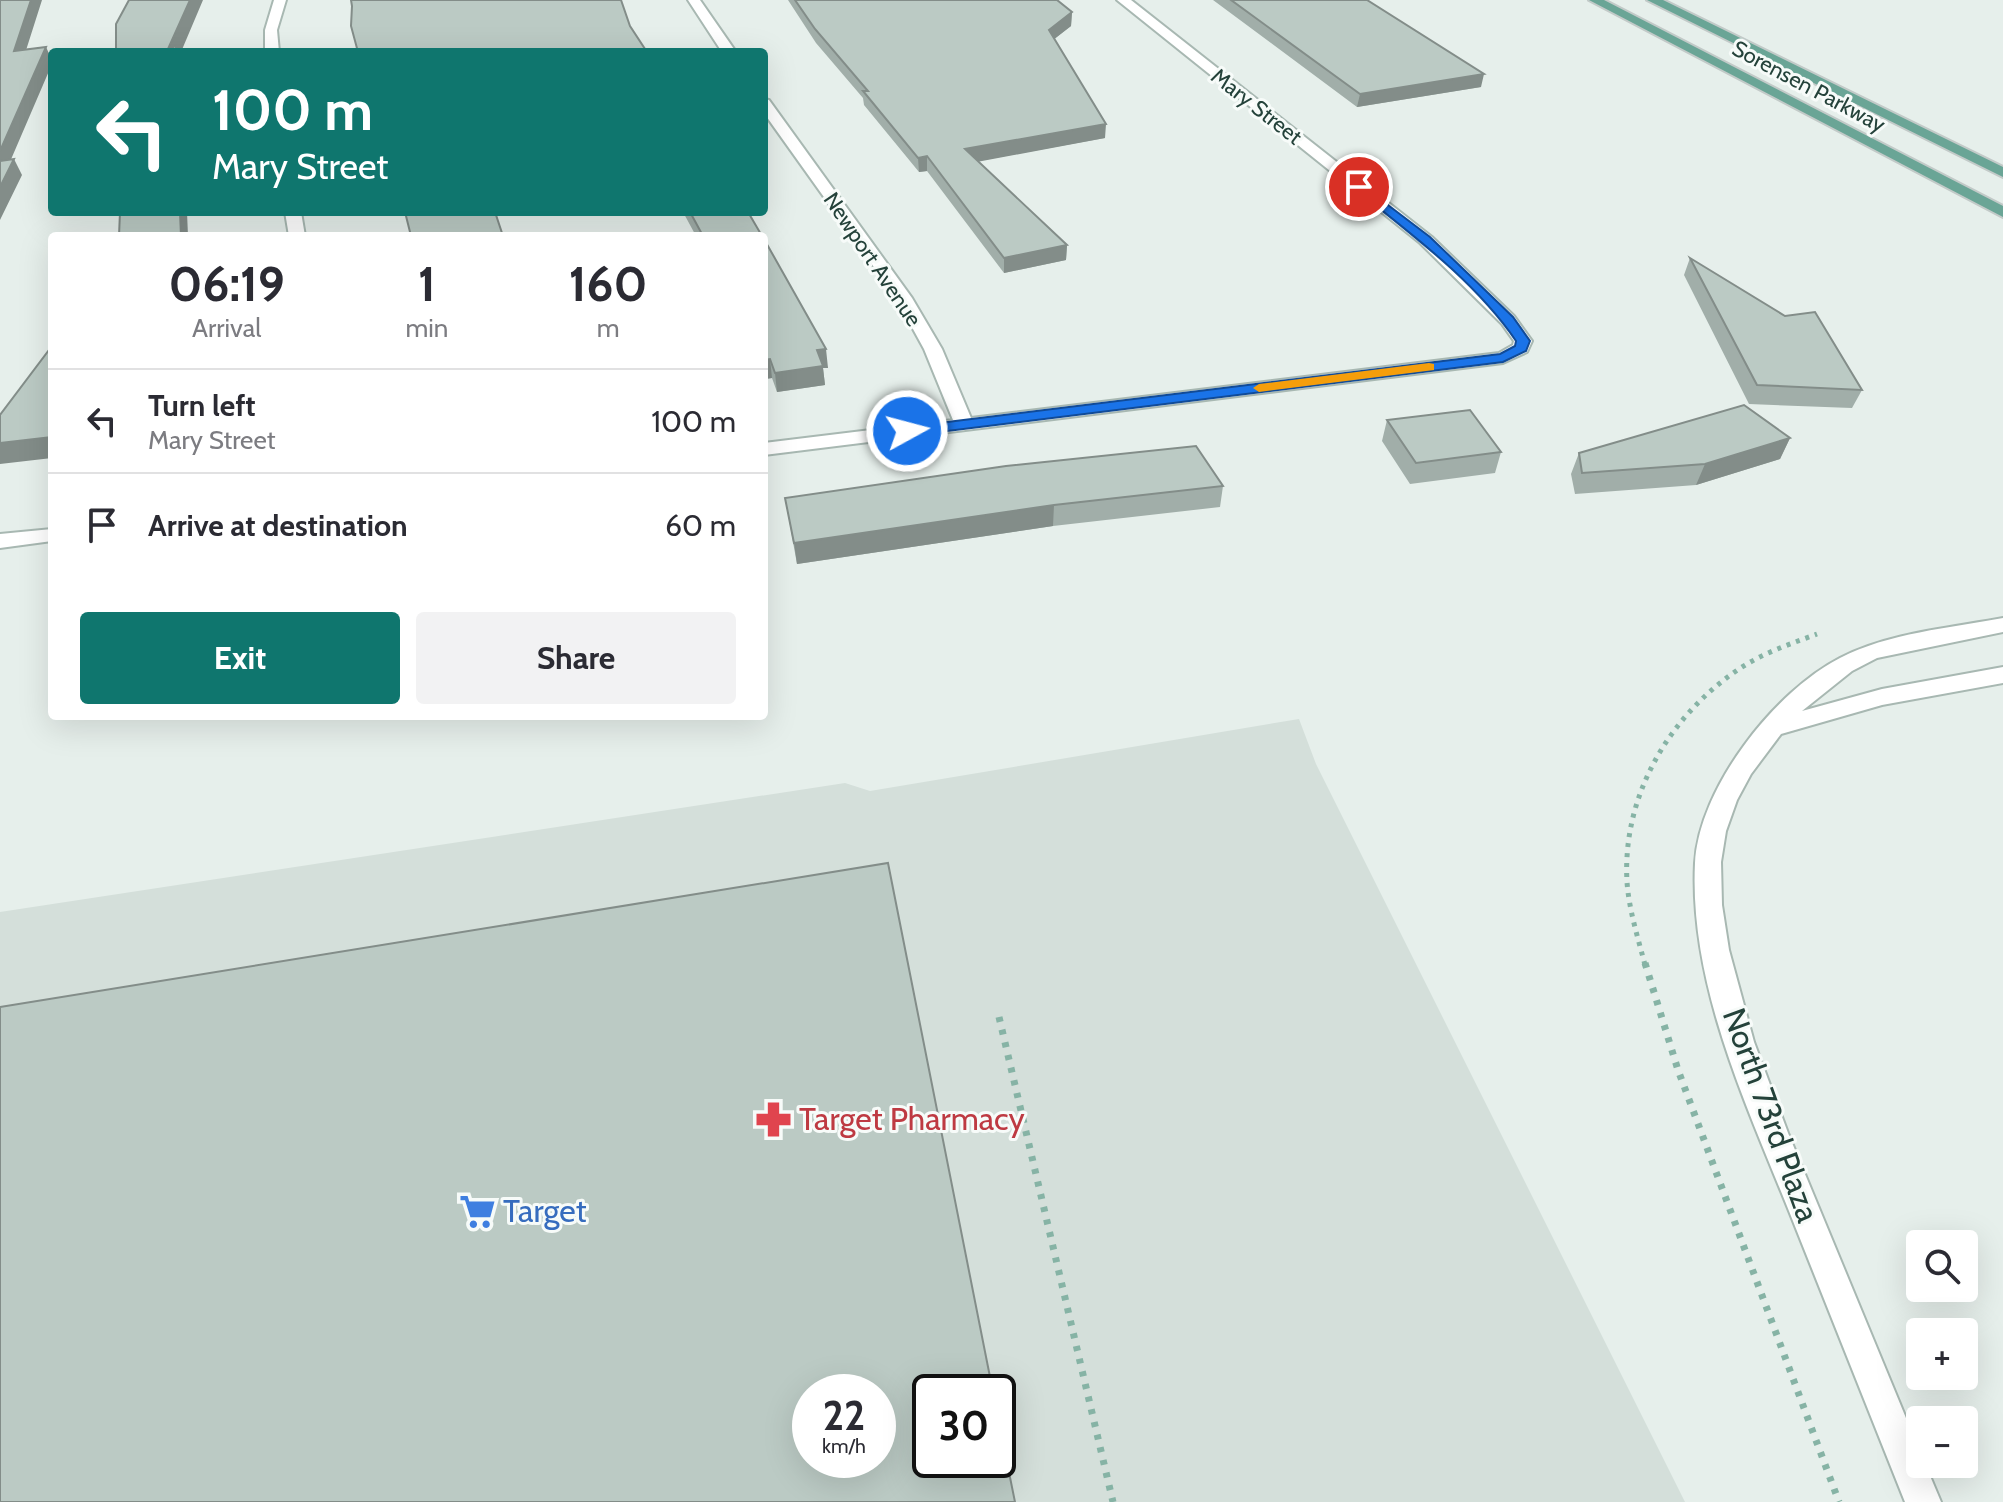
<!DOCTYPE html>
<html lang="en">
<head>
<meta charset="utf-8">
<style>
	:root { --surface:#fff; --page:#f2f2f3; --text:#2b2b33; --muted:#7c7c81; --line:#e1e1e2; --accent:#0f766e }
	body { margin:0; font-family:Cabin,sans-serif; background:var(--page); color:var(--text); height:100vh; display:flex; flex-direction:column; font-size:30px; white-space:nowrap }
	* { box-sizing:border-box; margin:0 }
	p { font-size:26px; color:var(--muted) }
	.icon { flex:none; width:44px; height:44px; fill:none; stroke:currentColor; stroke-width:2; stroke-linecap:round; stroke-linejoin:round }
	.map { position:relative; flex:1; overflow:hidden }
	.side { position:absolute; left:48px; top:232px; width:720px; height:488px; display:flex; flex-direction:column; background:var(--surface); border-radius:8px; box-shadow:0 8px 32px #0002 }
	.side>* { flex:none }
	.banner { position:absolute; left:48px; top:48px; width:720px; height:168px; border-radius:8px; box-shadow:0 8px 32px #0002; background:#0f766e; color:#fff; overflow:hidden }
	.buttons { position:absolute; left:1906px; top:1230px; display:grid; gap:16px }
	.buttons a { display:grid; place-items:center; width:72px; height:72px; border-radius:8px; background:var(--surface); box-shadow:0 8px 32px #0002; font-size:40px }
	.speed { position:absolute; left:792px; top:1374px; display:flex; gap:16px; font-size:40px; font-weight:700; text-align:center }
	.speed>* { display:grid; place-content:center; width:104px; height:104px; border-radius:50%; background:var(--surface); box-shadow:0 8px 32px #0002; line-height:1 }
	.speed small { font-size:20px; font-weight:400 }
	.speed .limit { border:4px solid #111; border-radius:12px; background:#fff; color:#111 }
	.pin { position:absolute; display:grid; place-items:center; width:68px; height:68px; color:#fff; margin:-34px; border:4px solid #fff; border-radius:50%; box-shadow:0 2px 8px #0007 }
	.me { position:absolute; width:88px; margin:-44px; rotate:83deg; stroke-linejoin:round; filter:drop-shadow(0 0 6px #0008) }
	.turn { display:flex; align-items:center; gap:28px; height:168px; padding:0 32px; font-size:36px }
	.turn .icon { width:104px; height:104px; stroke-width:2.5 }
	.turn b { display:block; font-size:56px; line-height:68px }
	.eta { display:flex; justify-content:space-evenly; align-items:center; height:136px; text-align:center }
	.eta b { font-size:48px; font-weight:700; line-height:56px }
	.primary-button { display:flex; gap:16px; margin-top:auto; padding:16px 32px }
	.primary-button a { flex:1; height:92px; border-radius:8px; background:var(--accent); color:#fff; font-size:32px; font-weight:700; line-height:92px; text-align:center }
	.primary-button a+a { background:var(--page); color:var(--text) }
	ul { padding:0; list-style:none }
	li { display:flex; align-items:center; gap:24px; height:104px; padding:0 32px; border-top:2px solid var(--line) }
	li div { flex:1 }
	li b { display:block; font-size:30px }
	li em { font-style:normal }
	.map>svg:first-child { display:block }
</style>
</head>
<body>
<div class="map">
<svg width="2003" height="1502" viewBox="0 0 2003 1502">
	<rect width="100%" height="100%" fill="#e6efeb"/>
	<path fill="#d4dfda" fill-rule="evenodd" d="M1299,719L1316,764L1685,1502H0V912L845,783L870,791ZM810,1392H878V1460H810ZM930,1392H998V1460H930Z"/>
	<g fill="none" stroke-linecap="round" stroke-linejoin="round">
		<defs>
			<path id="street" d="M274,0H286L277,30L279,52H265V30Z
				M688,0H700L736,52H722Z
				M1117,0H1131L1432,237L1514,316L1532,341L1527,352L1503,363L764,455V443L953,420L924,349L896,298L764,113V99L769,100L912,298L942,349L971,418L1499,353L1513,345L1514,341L1502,324L1420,243Z
				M285,212H301L305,236H289Z
				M52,529V541L0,548V534Z
				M2003,618V632L1877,658L1852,671L1802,711L1882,689L2003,667V683L1882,705L1781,734L1751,774L1737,800L1726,831L1721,862L1722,905L1729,950L1754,1042L1788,1133L1920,1452V1464H1925L1941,1502H1905C1867,1407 1829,1311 1791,1216C1747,1106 1689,985 1695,863C1699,788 1774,692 1840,658C1888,633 1950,628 2003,618Z"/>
			<path id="primary" d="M1589,0H1604L2003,206V217Z
				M1647,0H1663L2003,167V177Z"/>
		</defs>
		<use href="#street" stroke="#a8b8b2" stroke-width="4"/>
		<use href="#primary" stroke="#c2cac8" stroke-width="4"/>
		<path stroke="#86b3a5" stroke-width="5" stroke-dasharray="4 6" stroke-linecap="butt" d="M1645,965C1638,938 1629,910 1627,882C1622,796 1669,716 1739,669C1763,653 1790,644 1817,634"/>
		<path stroke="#86b3a5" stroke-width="7" stroke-dasharray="5 8" stroke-linecap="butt" d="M1645,963L1678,1070L1839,1502
			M999,1017L1113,1502"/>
		<use href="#street" fill="#fff" fill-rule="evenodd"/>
		<use href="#primary" fill="#6aa596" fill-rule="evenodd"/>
	</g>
	<path fill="#a1aea9" d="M788,0H1057L1072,12L1071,26L1054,39L1105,138L978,161L1067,245L1066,260L1004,273L927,171L919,172L864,105L863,98L816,43Z
		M1213,0H1367L1481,87L1357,107Z
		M683,212H748L762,236H696Z
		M764,239L828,368H823L825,385L777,392L772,378L765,379L764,375Z
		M1690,258L1862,390L1852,408L1749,404L1684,275Z
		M1387,420L1501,452L1495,473L1410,484L1382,441Z
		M1790,438L1780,459L1696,485L1575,494L1571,474L1579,453Z
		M1223,486L1220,507L1053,526L797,564L785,498Z"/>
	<path fill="#838d89" d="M31,0H42L21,66L14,51Z
		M190,0H203L181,52H169L168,49Z
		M1072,12L1071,26L1048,44L1049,30Z
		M46,47L52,60V64L3,178L0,171V151Z
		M1484,74L1481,87L1357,107L1360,94Z
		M1106,124L1105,138L966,164L965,149Z
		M927,156V171L919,172L918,158Z
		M14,159L22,175L0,220V187Z
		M180,212H187L188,236H181Z
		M1067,245L1066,260L1004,273V258Z
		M826,349L828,368H823L825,385L777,392L775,373L817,350Z
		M770,359L772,378L765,379L764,360Z
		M52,437V458L0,464V443Z
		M1790,438L1780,459L1696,485L1705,464Z
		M1054,505L1053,526L797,564L794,543Z"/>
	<path fill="#bbcac4" stroke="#838d89" stroke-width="2" fill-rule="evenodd" d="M0,0H31L14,51L46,47L0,151Z
		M129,0H190L168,49L176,46V52H116V24Z
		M351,0H621L630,26L647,52H358L351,26L352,6Z
		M795,0H1057L1072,12L1049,30L1106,124L965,149L1067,245L1004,258L927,156L918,158L863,91H868L815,29Z
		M1231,0H1367L1484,74L1360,94Z
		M14,159L0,187V161Z
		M120,212H180L181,236H119Z
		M405,212H495L503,236H411Z
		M690,212H748L762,236H703Z
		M764,239L826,349L817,350L823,366L775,373L770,359L764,360Z
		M1690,258L1785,316L1815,312L1862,390L1757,385Z
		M52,346V437L0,443V415Z
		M1744,405L1790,438L1705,464L1582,473L1579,453Z
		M1470,410L1501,452L1416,463L1387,420Z
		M1196,446L1223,486L1054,505L794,543L785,498L1006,466Z
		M888,863L993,1392H930V1460H998V1418L1015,1502H0V1007ZM810,1392H878V1460H810Z"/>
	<path fill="#1a73e8" stroke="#114b97" stroke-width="2" d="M1359,183L1430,237L1513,317L1530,341L1526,351L1503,362L907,436L900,431L907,427L1500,354L1515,346L1516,341C1475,281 1411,234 1355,189L1353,187Z"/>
	<path fill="#f59e0b" d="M1429,363L1434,364V370L1259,392L1253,388L1259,384Z"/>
	<defs>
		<symbol id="pharmacy-bare" viewBox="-9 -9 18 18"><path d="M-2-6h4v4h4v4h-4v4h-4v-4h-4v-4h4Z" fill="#e0444e" stroke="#f7fbf9" stroke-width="2.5" paint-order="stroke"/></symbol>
		<symbol id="supermarket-bare" viewBox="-9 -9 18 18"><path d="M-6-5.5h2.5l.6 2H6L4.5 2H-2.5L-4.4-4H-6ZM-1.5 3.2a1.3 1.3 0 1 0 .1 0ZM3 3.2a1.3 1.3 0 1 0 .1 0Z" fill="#3f7fe0" stroke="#f7fbf9" stroke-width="2.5" paint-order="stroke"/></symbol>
	</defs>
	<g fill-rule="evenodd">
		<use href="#pharmacy-bare" x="748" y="1094" width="51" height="51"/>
		<use href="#supermarket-bare" x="452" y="1186" width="51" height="51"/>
	</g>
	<g text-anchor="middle" stroke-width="6" stroke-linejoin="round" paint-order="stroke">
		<g font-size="22" fill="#24423a" stroke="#f7fbf9">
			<text transform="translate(1809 86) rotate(28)" y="8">Sorensen Parkway</text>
			<text transform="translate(1257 106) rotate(38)" y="8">Mary Street</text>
			<text transform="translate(873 259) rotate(56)" y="8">Newport Avenue</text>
		</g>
		<g font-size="32" fill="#24423a" stroke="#f7fbf9">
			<text transform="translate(1771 1115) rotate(70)" y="11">North 73rd Plaza</text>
		</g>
		<g font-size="32" fill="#be3a42" stroke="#f7fbf9" text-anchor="start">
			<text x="799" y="1130">Target Pharmacy</text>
		</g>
		<g font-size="32" fill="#366cbe" stroke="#f7fbf9" text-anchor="start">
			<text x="503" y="1222">Target</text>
		</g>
	</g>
</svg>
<div class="buttons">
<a><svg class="icon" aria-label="search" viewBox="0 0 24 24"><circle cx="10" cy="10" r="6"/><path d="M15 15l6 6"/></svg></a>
<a>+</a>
<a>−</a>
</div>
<div class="speed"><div>22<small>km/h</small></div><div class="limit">30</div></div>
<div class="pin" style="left:1359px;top:187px;background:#d93025"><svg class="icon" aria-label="arrive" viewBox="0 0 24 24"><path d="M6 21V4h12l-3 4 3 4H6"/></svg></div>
<svg class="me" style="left:907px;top:431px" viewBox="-20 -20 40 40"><circle r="17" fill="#1a73e8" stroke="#fff" stroke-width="3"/><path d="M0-11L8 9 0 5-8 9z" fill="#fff"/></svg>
<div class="banner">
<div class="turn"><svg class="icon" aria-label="left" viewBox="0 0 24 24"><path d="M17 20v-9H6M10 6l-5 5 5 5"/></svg><div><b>100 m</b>Mary Street</div></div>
</div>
<section class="side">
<div class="eta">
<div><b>06:19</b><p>Arrival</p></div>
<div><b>1</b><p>min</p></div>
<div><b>160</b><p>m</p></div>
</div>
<ul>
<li><svg class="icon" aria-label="left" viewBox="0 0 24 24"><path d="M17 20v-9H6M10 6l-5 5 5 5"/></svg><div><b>Turn left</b><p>Mary Street</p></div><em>100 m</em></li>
<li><svg class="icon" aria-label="arrive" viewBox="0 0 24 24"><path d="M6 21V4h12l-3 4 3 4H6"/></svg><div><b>Arrive at destination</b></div><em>60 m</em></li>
</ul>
<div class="primary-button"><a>Exit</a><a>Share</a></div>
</section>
</div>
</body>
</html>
